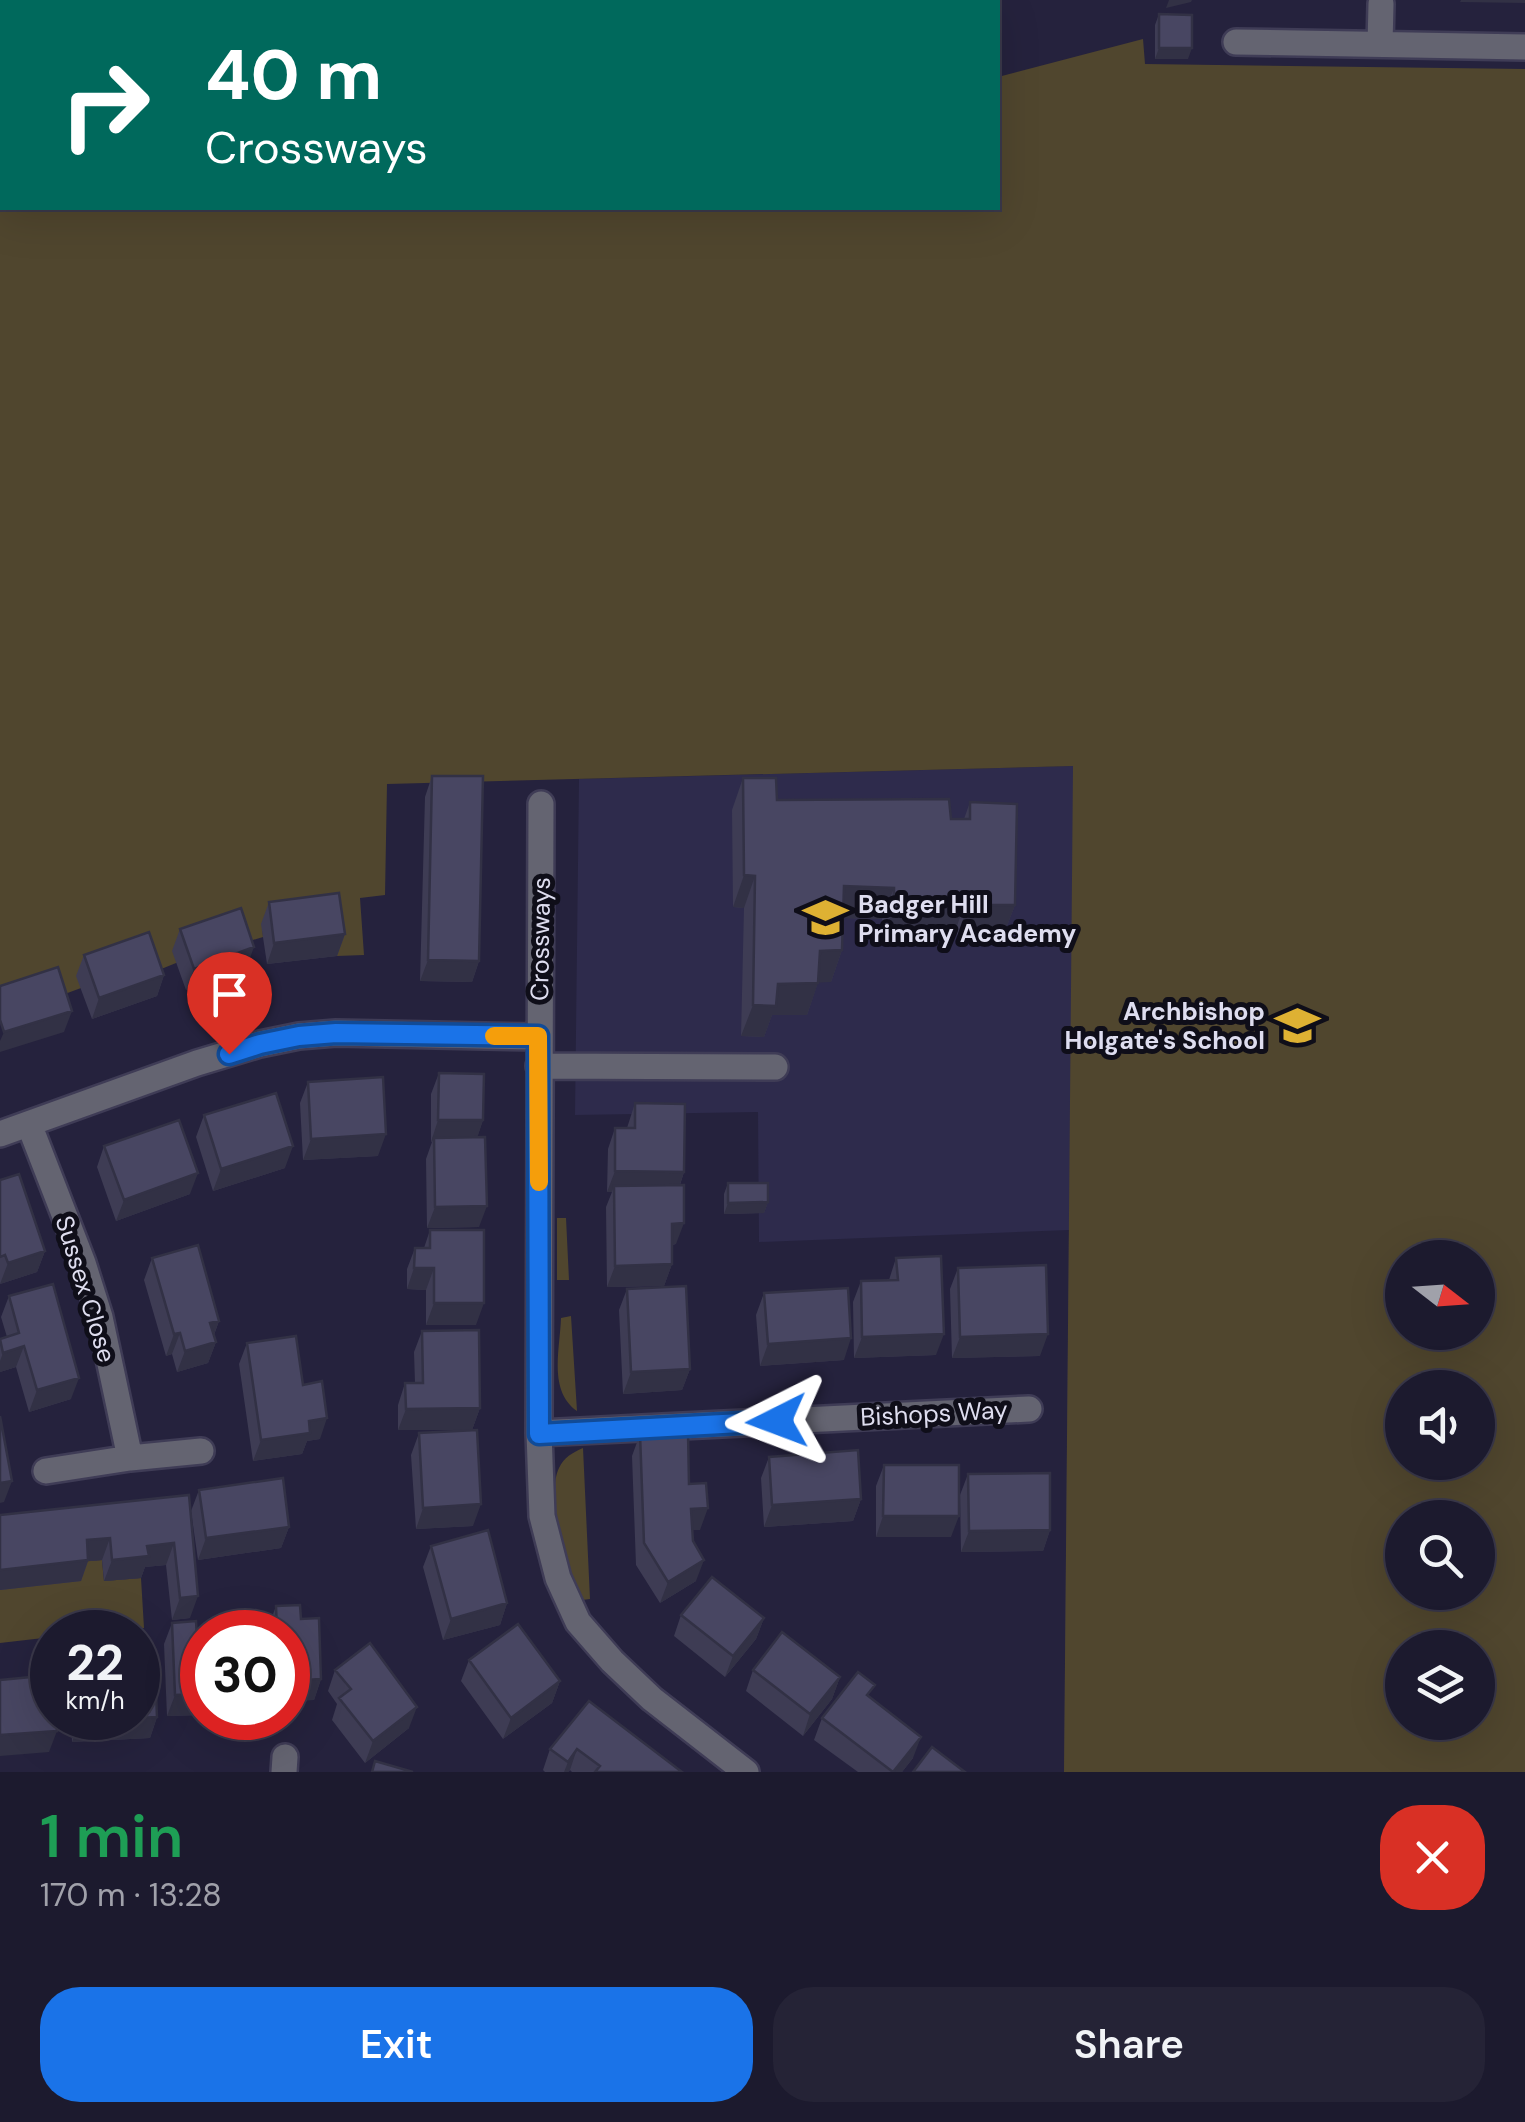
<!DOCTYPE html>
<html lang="en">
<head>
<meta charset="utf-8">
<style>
	:root { --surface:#1c1a2e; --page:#252336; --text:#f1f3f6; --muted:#a0a1aa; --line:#3a384a; --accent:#1a73e8 }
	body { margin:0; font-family:"DM Sans",sans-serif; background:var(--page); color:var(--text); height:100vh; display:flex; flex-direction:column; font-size:38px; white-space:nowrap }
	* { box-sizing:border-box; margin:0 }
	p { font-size:32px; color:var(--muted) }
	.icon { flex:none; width:55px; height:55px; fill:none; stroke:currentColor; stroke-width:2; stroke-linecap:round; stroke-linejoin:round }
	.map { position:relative; height:1772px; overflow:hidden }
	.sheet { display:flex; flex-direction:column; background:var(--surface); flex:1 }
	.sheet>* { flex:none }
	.guide { position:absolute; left:0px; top:0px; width:1000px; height:210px; box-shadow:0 10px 40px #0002,0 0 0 2px var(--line); background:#00695c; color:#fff; overflow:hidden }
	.needle { width:65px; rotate:107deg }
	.fabs { position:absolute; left:1385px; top:1240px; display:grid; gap:20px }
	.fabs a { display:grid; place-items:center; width:110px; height:110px; border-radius:50%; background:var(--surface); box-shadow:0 10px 40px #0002,0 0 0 2px var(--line); font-size:50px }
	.speed { position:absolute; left:30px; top:1610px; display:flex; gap:20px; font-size:50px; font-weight:700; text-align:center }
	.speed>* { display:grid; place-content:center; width:130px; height:130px; border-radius:50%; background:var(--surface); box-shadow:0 10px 40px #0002,0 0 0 2px var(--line); line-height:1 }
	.speed small { font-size:25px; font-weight:400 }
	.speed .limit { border:15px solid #d22; background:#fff; color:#111 }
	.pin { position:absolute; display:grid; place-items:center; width:85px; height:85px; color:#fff; margin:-102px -42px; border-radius:50% 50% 50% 0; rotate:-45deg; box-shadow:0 0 10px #0007 }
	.pin .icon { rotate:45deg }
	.me { position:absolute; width:110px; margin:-55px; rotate:267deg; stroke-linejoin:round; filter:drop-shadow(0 0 8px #0008) }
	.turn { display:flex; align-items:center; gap:35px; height:210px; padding:0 40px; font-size:45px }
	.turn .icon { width:130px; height:130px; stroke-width:2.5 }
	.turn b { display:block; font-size:70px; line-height:85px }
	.round { display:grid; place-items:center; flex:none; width:105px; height:105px; border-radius:40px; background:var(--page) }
	.headline { display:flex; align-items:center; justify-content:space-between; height:170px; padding:0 40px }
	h1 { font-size:60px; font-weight:600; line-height:75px; color:#1e9e55 }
	.action { display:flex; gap:20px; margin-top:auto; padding:20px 40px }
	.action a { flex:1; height:115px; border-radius:40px; background:var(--accent); color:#fff; font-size:40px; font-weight:600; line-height:115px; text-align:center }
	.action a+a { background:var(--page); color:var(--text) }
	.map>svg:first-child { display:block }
</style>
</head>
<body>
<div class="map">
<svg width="1525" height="1772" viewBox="0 0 1525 1772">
	<rect width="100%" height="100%" fill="#25223d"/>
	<path fill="#2e2b4c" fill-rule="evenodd" d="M1525,69V1772H1064L1069,1230L759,1242L758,1112L575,1115L579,779L1073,766ZM1402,1258H1478V1332H1402ZM1402,1388H1478V1462H1402ZM1402,1518H1478V1592H1402ZM1402,1648H1478V1722H1402Z"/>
	<path fill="#50462e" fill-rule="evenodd" d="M0,0H675L676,2H2V208H998V77L1143,39L1145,64L1525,69V1772H1064L1073,766L387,784L385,895L360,898L364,955L337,956L331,914L262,924L263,937L176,963L149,974L81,988L54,998L0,1005ZM1402,1258H1478V1332H1402ZM1402,1388H1478V1462H1402ZM1402,1518H1478V1592H1402ZM1402,1648H1478V1722H1402Z
		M557,1218H566L569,1280H557Z
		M571,1316L577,1411C548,1391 560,1349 561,1318Z
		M583,1448L590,1599L582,1600C567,1573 545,1497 559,1468C564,1457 572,1453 583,1448Z
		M102,1560L104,1581L141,1578L144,1628L95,1632H52V1637L0,1643V1590L79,1562Z"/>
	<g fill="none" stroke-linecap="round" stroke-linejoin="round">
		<defs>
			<path id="minor" d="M1236,42L1525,47
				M1380,44L1381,4
				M541,804L539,1433L542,1516L558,1578L578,1622L612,1661L652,1699L746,1772
				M539,1066L775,1067
				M29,1124L83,1263L100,1317L130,1458
				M0,1134L197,1063L260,1044L299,1036L336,1033L539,1037
				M539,1433L1029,1409
				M46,1471L130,1458L201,1451
				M284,1772L285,1757"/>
		</defs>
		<use href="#minor" stroke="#3f3c56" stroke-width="30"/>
		<use href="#minor" stroke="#646471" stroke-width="25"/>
	</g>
	<path fill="#3e3c54" d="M1159,14L1188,59H1155V25Z
		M432,776L479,961L472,982L420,981L425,797Z
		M743,778L777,800L951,819H964L970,802L1015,905L1003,936L957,937V926H944L938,940L882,939V919L843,918L842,950L831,982H818L807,1015H772L764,1037L741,1036L744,908L733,907L732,810Z
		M269,902L345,934L337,956L267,964L261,924Z
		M180,929L246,969L186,990L172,951Z
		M84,955L164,975L157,996L92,1019L76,976Z
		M439,1073L483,1120L477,1137L479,1227L427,1228L426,1159L432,1142H431V1094Z
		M308,1082L378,1156L303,1160L300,1103Z
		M635,1103L684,1172L680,1185L676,1244L672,1245V1264L664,1286L607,1287L606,1207L612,1192H607L608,1149L615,1128H627Z
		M204,1115L285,1168L213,1191L196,1137Z
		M104,1146L190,1194L116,1221L97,1167Z
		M0,1180L45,1251L37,1272L0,1284Z
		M728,1183L768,1202L764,1213L724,1214V1194Z
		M430,1230L476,1325H426V1290L407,1289V1269L415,1248H424Z
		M152,1258L219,1321L214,1335L216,1342L208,1363L177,1372L172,1354L166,1356L144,1280Z
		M896,1258L936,1355L854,1358L853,1302L861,1281L889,1280Z
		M958,1268L1040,1356L952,1358L950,1289Z
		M627,1289L690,1369L682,1390L623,1394L619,1310Z
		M764,1293L844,1360L760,1366L756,1315Z
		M9,1296L71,1399L29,1412L16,1367L0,1372V1339L7,1337L1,1317Z
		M422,1331L480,1408L472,1430H398V1405L405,1383H415L414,1352Z
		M247,1343L303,1385L320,1439L307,1441L302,1454L253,1461L239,1364Z
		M419,1433L473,1526L416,1529L411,1455Z
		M640,1434L689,1484L700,1530H692L696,1581L660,1603L636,1565L632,1456Z
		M769,1457L861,1499L853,1521L764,1527L761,1478Z
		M884,1465L951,1537H876V1486Z
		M968,1474L1050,1530L1043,1551L961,1552L960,1495Z
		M199,1490L289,1527L281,1548L198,1560L191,1511Z
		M189,1495L190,1618L172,1620L166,1565L145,1567L141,1578L104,1581L102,1560L88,1561L81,1581L0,1590V1515Z
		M431,1546L507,1603L500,1625L443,1640L423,1567Z
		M276,1606L301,1619L321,1679L314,1700L288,1632H269L268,1628Z
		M681,1615L764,1618L756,1639L725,1677L674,1636Z
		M172,1623L197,1637H202V1715L167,1716L164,1644Z
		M469,1660L560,1681L552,1703L503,1739L461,1681Z
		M335,1670L409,1728L365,1763L332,1720L337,1704L328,1691Z
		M753,1670L840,1677L832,1699L803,1736L746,1691Z
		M871,1698L913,1758L902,1772H858L814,1740L822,1718Z
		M589,1701L682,1772H572L570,1770L568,1772H545L543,1770L550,1749Z
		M157,1717L150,1738L72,1742L71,1718Z"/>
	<path fill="#323145" d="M1169,0H1192L1191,2L1166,8Z
		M1461,0H1525V3L1460,2Z
		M1159,48H1192L1188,59H1155Z
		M744,875L755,876L744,908L733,907Z
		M844,886L894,888L882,919L833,918Z
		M968,894L957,926H944L938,940L882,939L894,907L950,895Z
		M968,905H1015L1003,936L957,937Z
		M345,934L337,956L267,964L274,943Z
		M254,947L246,969L186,990L194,969Z
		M842,950L831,982L809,983L820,951Z
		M428,960L479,961L472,982L420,981Z
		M164,975L157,996L92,1019L99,998Z
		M818,983L807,1015H772L764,1037L741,1036L753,1005L778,984Z
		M72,1011L64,1032L0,1052V1041L4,1032Z
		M438,1120H483L476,1142L434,1138L432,1142H431Z
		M386,1134L378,1156L303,1160L311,1139Z
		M293,1146L285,1168L213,1191L221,1169Z
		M615,1171L684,1172L677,1193L614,1186L612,1192H607Z
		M198,1173L190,1194L116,1221L124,1200Z
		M768,1202L764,1213L724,1214L728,1203Z
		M487,1206L479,1227L427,1228L435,1207Z
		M684,1223L676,1244L664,1245L672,1224Z
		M45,1251L37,1272L0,1284L8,1263Z
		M672,1264L664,1286L607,1287L615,1266Z
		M414,1268H434L426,1290L407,1289Z
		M434,1303H484L476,1325H426Z
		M219,1321L211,1342L210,1323Z
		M180,1333L172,1354L166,1356L174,1334Z
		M944,1334L936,1355L854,1358L862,1337Z
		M1048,1334L1040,1356L952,1358L960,1337Z
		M851,1338L844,1360L760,1366L768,1344Z
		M216,1342L208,1363L177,1372L185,1351Z
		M24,1346L16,1367L0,1372V1361L3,1353Z
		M690,1369L682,1390L623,1394L631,1372Z
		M79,1378L71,1399L29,1412L37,1390Z
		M480,1408L472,1430H398L406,1409Z
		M327,1418L320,1439L307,1441L302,1454L253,1461L261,1440L309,1421Z
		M12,1481L4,1502L0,1503V1483Z
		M861,1499L853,1521L764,1527L772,1505Z
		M481,1504L473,1526L416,1529L423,1508Z
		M708,1508L700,1530H684L691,1509Z
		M883,1516H959L951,1537H876Z
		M289,1527L281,1548L198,1560L206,1538Z
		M1050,1530L1043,1551L961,1552L969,1531Z
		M110,1538L102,1560L88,1561L81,1581L0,1590V1570L87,1540Z
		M174,1543L166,1565L145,1567L141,1578L104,1581L112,1560L147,1546Z
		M704,1560L696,1581L660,1603L668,1582Z
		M198,1596L190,1618L172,1620L180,1598Z
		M507,1603L500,1625L443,1640L451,1619Z
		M764,1618L756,1639L725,1677L733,1656Z
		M840,1677L832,1699L803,1736L810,1714Z
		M321,1679L314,1700L288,1702V1681Z
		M560,1681L552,1703L503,1739L511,1718Z
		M202,1694V1715L167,1716L175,1695Z
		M417,1707L409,1728L365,1763L373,1741Z
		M157,1717L150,1738L72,1742L80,1721Z
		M57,1731L49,1752L0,1756V1735Z
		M921,1737L913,1758L902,1772H893Z
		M577,1749L570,1770L568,1772H564L568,1762Z"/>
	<path fill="#484662" stroke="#323145" stroke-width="2.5" d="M1159,14L1192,15V48H1159Z
		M432,776H483L479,961L428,960Z
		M743,778H776L777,800L949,799L951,819H970V802L1017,804L1015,905H968V894L950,895V909L894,907V888L844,886L842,950L820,951L818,983L778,984L776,1006L753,1005L755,876L744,875Z
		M339,893L345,934L274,943L269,902Z
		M241,908L254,947L194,969L180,929Z
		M149,932L164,975L99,998L84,955Z
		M58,967L72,1011L4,1032L0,1020V986Z
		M439,1073L484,1074L483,1120H438Z
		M383,1077L386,1134L311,1139L308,1082Z
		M276,1093L293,1146L221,1169L204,1115Z
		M635,1103L685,1104L684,1172L615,1171V1128H635Z
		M179,1120L198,1173L124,1200L104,1146Z
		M485,1137L487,1206L435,1207L434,1138Z
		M19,1174L45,1251L8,1263L5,1255L0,1257V1180Z
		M728,1183H768V1202L728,1203Z
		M684,1185V1223L672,1224V1264L615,1266L614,1186Z
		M430,1230H484V1303H434V1268H414L415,1248H430Z
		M198,1245L219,1321L210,1323L216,1342L185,1351L180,1333L174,1334L152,1258Z
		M941,1256L944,1334L862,1337L861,1281L898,1280L896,1258Z
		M1046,1265L1048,1334L960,1337L958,1268Z
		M53,1284L79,1378L37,1390L24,1346L3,1353L0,1339L19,1333L9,1296Z
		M686,1286L690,1369L631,1372L627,1289Z
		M848,1288L851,1338L768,1344L764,1293Z
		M479,1330L480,1408L406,1409L405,1383H423L422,1331Z
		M296,1336L303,1385L322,1381L327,1418L309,1421L310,1433L261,1440L247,1343Z
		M0,1416L12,1481L0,1483Z
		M477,1430L481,1504L423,1508L419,1433Z
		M688,1432L689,1484L706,1483L708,1508L691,1509L693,1541L704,1560L668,1582L644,1543L640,1434Z
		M858,1450L861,1499L772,1505L769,1457Z
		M884,1465H959V1516H883Z
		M1050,1473V1530L969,1531L968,1474Z
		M283,1478L289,1527L206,1538L199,1490Z
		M189,1495L198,1596L180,1598L174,1543L147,1546L149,1556L112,1560L110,1538L87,1540L88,1560L0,1570V1515Z
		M488,1530L507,1603L451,1619L431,1546Z
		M712,1577L764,1618L733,1656L681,1615Z
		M300,1605L301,1619L319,1618L321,1679L288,1681V1632H277L276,1606Z
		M196,1621L197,1637H202V1694L175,1695L172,1623Z
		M518,1624L560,1681L511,1718L469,1660Z
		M782,1632L840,1677L810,1714L753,1670Z
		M370,1643L417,1707L373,1741L339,1698L351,1689L335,1670Z
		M138,1665H155L157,1717L80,1721V1718H138Z
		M858,1672L875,1685L867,1695L921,1737L893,1772L822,1718Z
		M52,1675V1718H56L57,1731L0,1735V1680Z
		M589,1701L682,1772H595L600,1766L577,1749L568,1762L550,1749Z
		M932,1747L965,1772H913Z
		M375,1761L413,1772H372Z"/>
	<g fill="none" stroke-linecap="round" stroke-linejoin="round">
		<defs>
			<path id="route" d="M229,1054L260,1044L299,1036L336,1033L538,1036L539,1434L777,1421"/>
		</defs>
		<use href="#route" stroke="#114b97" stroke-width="25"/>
		<use href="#route" stroke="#1a73e8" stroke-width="18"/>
		<path stroke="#f59e0b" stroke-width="18" d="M494,1036H538L539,1182"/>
	</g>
	<defs>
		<symbol id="school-bare" viewBox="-9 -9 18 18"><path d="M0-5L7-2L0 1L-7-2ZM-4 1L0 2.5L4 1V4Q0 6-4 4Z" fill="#deb133" stroke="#0f0e19" stroke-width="2.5" paint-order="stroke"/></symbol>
	</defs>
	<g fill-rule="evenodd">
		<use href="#school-bare" x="794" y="886" width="63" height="63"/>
		<use href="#school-bare" x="1266" y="994" width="63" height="63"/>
	</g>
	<g text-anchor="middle" stroke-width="10" stroke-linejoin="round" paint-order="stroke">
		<g font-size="25" font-weight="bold" fill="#deddef" stroke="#0f0e19" text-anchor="start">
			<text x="858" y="913">Badger Hill<tspan x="858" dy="29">Primary Academy</tspan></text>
			<text x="1265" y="1020" text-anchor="end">Archbishop<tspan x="1265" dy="29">Holgate's School</tspan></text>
		</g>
		<g font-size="25" fill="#deddef" stroke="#0f0e19">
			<text transform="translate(540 939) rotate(-89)" y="9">Crossways</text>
			<text transform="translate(86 1289) rotate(73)" y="9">Sussex Close</text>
			<text transform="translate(934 1413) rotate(-3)" y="9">Bishops Way</text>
		</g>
	</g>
</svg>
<div class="fabs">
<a><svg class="needle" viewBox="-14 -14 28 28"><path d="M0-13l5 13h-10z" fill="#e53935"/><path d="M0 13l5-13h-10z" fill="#a0a1aa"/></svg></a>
<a><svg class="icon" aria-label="sound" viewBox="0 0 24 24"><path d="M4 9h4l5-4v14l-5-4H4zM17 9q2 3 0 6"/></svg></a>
<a><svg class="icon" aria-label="search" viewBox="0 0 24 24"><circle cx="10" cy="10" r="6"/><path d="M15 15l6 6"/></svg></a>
<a><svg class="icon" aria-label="layers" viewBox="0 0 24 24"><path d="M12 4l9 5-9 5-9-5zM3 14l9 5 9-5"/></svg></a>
</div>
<div class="speed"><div>22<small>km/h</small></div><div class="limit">30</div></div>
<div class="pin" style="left:229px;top:1054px;background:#d93025"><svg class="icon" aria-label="arrive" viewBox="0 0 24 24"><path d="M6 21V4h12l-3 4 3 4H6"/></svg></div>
<svg class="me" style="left:777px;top:1421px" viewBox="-20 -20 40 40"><path d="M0-17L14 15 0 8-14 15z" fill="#1a73e8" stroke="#fff" stroke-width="4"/></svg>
<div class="guide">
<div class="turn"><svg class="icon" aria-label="right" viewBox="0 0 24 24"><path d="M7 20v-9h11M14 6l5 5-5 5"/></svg><div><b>40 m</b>Crossways</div></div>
</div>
</div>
<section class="sheet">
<div class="headline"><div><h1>1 min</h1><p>170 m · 13:28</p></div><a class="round" style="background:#d93025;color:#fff"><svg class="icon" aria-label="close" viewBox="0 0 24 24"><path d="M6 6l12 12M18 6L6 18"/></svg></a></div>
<div class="action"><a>Exit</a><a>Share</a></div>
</section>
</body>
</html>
